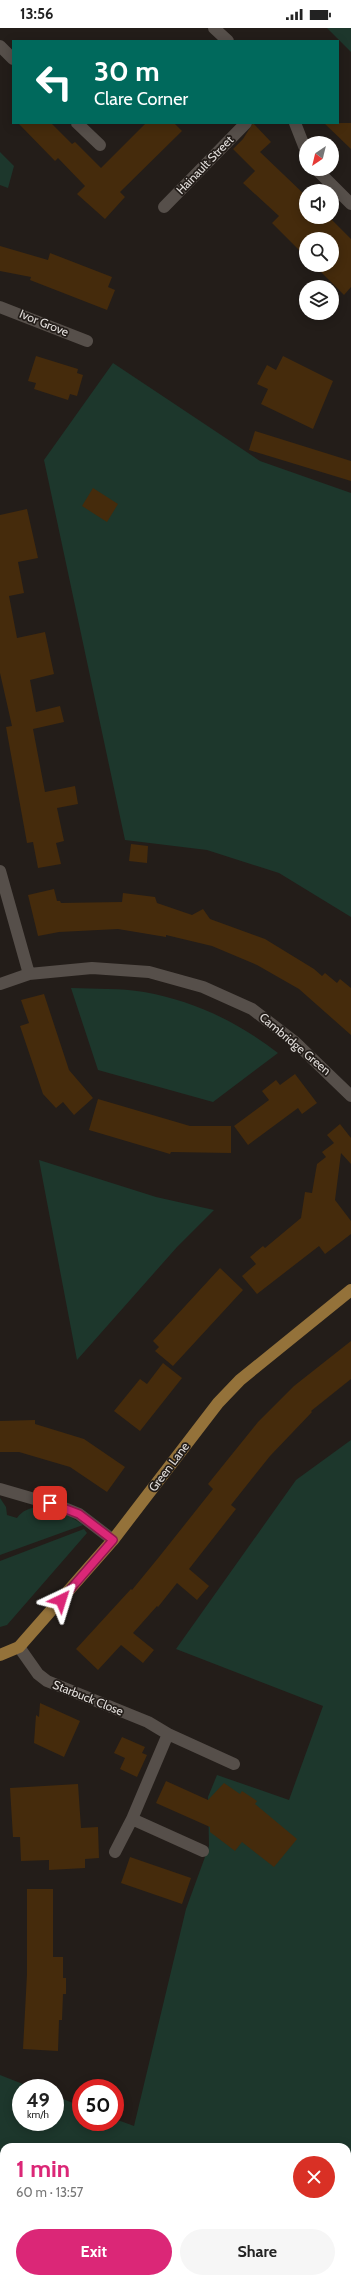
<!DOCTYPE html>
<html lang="en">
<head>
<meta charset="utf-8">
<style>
	:root { --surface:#fff; --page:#f6f6f6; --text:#222; --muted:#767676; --accent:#db2777 }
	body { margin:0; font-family:Cabin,sans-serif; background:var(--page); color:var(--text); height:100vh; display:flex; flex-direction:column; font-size:15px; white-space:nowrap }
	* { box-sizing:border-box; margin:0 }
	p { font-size:13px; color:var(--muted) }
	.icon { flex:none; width:22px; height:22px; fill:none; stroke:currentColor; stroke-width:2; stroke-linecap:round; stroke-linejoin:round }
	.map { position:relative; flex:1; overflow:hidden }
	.side { position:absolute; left:0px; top:2115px; width:351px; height:140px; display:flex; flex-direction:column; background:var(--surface); border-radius:12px 12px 0 0; box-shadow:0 2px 10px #0003 }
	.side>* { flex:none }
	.banner { position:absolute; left:12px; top:12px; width:327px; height:84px; border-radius:0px; box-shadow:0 2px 10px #0003; background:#00695c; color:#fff; overflow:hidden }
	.needle { width:26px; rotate:215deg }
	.buttons { position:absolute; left:299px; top:108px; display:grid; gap:8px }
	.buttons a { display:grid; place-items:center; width:40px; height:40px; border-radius:50%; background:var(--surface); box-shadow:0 2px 10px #0003; font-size:20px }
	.speed { position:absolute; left:12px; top:2051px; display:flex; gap:8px; font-size:20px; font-weight:700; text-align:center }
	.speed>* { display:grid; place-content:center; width:52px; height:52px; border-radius:50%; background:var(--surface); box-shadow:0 2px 10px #0003; line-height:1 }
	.speed small { font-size:10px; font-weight:400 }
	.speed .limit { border:6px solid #d22; background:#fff; color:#111 }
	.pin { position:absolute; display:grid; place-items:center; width:34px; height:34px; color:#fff; margin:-17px; border-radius:8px; box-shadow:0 2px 6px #0006 }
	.me { position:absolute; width:44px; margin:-22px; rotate:41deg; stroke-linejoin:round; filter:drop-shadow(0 0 3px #0008) }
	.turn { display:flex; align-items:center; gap:14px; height:84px; padding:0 16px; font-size:18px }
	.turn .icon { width:52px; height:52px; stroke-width:2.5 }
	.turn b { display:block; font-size:28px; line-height:34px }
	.round { display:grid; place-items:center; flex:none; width:42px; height:42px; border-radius:21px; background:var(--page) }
	.summary { display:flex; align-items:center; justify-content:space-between; height:68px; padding:0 16px }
	h1 { font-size:24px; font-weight:700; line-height:30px; color:var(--accent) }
	.button { display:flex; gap:8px; margin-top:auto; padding:8px 16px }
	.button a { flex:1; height:46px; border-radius:24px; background:var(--accent); color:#fff; font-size:16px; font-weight:700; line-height:46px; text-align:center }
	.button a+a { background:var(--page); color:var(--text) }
	.status { display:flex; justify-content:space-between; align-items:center; height:28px; padding:0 20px; background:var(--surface); direction:ltr }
	.status svg { height:11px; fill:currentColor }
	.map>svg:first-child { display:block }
</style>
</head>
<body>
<div class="status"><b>13:56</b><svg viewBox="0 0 49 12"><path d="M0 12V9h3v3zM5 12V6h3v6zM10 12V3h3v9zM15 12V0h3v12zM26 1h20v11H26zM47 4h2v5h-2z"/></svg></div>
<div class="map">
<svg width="351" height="2255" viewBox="0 0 351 2255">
	<rect width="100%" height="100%" fill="#231d19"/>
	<path fill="#1d372c" d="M327,0H351V24Z
		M0,124L14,138L8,160L0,157Z
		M113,335L260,433L351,465V889L279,845L207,822L125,812L44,432Z
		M71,960C95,961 120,960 144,964C194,973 238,994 278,1025L213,1074L98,1042Z
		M39,1132L156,1169L214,1182L177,1219L77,1332Z
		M351,1412V2255H53L47,2251H347V2119H4V2149L0,2150V2047L33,2060H21V2094H55V2068L81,2078V2094H115V2091L134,2098L186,1881L209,1818L208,1769L217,1747L289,1772L323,1678L176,1621L296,1452Z
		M0,1470L6,1479L7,1487L17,1490C32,1469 65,1484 83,1497L0,1527Z
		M84,1501L87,1505L7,1597L0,1599V1533Z"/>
	<path fill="#452b0c" d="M18,95H51L72,116L75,114L101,140L146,95H174L182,103L120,164L125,169L105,191L77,166L85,158L58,130L55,133Z
		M253,95L271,114L260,124L306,168V189H329L351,211V259L344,267L314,237H332V211H306V229L272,195L279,188L243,155L255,143L233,121L243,111Z
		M324,95H351V121Z
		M0,218L48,232L50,225L112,249L108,259L115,262L107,282L30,252L31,249L0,243Z
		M36,328L78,341L77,345L83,347L77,368L70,366L68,372L34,361L36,355L28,353Z
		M283,328L333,353L313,401L261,376L268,361L257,356L267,337L276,342Z
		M255,403L351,433V453L249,422Z
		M93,460L118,476L107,494L82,478Z
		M27,481L38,530L18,534L24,565L9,568L17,610L45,604L54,646L30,652L36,684L60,678L64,694L33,701L45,764L75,758L78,776L57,780L64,813L56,815L61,836L38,840L33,814L27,815L6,699L12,698L0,645V487Z
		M131,816L148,818L147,835L129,833Z
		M54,861L57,873H60L61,875L122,874L123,865L155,869L157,875L192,887L203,881L210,891L265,911L314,941L322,948L325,945L337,955L340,951L351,960V1007L299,961L257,937L212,918L166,907V909L118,901L59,904L38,908L28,867Z
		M44,966L69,1042L93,1070L74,1087L63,1074L56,1080L43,1066L20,998L29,995L21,972Z
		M295,1046L317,1075L302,1086L298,1080L248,1117L234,1098L269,1072L262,1063L276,1052L280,1057Z
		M98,1071L190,1098H231V1125L171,1124L170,1126L89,1102Z
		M340,1096L351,1110V1136L341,1125L335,1172L351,1193V1206L325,1226L319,1218L257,1266L242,1248L256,1236L250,1229L263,1218L265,1220L301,1190L305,1164L312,1165L317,1136L326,1129L322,1124L334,1115L327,1107Z
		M220,1240L243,1262L173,1338L155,1323L159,1319L153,1313Z
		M351,1313V1351L311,1383L312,1384L270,1428L231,1477L236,1481L189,1541L209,1558L197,1572L177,1555L158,1579L157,1578L133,1605L154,1622L143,1635L121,1617L98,1642L76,1621L131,1561L132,1562L159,1529L213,1461L208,1456L258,1394L294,1358Z
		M163,1335L182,1350L140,1403L114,1383L140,1351L147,1356Z
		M35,1392V1396L84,1411L125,1439L107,1464L70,1439L19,1424H0V1393Z
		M40,1675L80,1693L64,1729L34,1715L36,1687L39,1689Z
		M122,1709L145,1719L142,1725L147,1727L137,1749L120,1741L125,1730L114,1725Z
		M166,1753L208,1772L224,1755L240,1766L242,1763L257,1773L255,1776L297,1811L274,1839L242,1814L235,1823L210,1804V1799L156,1775Z
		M78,1756L81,1800L98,1799L99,1830L85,1831V1840L49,1842V1832L21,1833L20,1809H13L10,1760Z
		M130,1829L191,1850L182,1876L121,1855Z
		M27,1861H53V1929H63V1950H66V1966H63L62,1992H59L58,2023L23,2021L27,1946Z"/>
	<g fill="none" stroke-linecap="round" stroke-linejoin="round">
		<path stroke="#564f4a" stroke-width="12" d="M214,0L228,13
			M0,18L13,31
			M77,95L100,117
			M295,95L306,123
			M316,141L351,176
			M164,179L246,95
			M0,279L87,313
			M0,843L29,946
			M0,956L29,946L92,940L149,944L203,959L252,981L295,1014L351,1068
			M0,1461L62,1479L79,1486L113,1512
			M19,1619L38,1646L47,1653L148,1694L168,1706L132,1791L203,1823
			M168,1706L234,1736
			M115,1824L132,1791"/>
		<path stroke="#94723a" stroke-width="12" d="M0,1627L19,1619L113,1512L218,1375L240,1352L351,1262"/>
	</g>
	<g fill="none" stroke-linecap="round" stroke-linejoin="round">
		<defs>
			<path id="route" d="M50,1475L79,1486L113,1512L61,1572"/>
		</defs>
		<use href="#route" stroke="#8e194d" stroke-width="10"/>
		<use href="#route" stroke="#db2777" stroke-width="7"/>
	</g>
	<g text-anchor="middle" stroke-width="3.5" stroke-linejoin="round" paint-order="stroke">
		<g font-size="12" fill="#e1ddda" stroke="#231d19">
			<text transform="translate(205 137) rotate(-46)" y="4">Hainault Street</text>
			<text transform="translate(44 295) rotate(22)" y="4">Ivor Grove</text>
			<text transform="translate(295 1016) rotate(40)" y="4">Cambridge Green</text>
			<text transform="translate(169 1439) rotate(-53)" y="4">Green Lane</text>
			<text transform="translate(88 1670) rotate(22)" y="4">Starbuck Close</text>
		</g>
	</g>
</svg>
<div class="buttons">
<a><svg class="needle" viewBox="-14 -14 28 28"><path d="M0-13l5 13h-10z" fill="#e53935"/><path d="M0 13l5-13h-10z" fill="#767676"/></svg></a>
<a><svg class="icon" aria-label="sound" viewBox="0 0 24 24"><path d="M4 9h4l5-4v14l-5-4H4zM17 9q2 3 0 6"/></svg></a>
<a><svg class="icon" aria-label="search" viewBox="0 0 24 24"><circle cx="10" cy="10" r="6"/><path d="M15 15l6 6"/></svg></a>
<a><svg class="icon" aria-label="layers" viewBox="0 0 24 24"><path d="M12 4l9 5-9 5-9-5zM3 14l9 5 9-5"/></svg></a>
</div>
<div class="speed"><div>49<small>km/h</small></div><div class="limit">50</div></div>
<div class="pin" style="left:50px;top:1475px;background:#d93025"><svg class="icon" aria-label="arrive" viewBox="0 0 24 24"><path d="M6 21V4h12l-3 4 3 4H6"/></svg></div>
<svg class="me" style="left:61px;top:1572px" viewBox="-20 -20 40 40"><path d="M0-17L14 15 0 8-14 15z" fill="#db2777" stroke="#fff" stroke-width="4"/></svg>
<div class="banner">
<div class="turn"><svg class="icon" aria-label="left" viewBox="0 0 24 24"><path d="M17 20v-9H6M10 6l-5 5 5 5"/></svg><div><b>30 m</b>Clare Corner</div></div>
</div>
<section class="side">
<div class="summary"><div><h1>1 min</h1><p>60 m · 13:57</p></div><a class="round" style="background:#d93025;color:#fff"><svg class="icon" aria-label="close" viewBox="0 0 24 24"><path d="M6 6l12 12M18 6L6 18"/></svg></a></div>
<div class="button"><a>Exit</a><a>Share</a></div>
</section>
</div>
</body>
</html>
